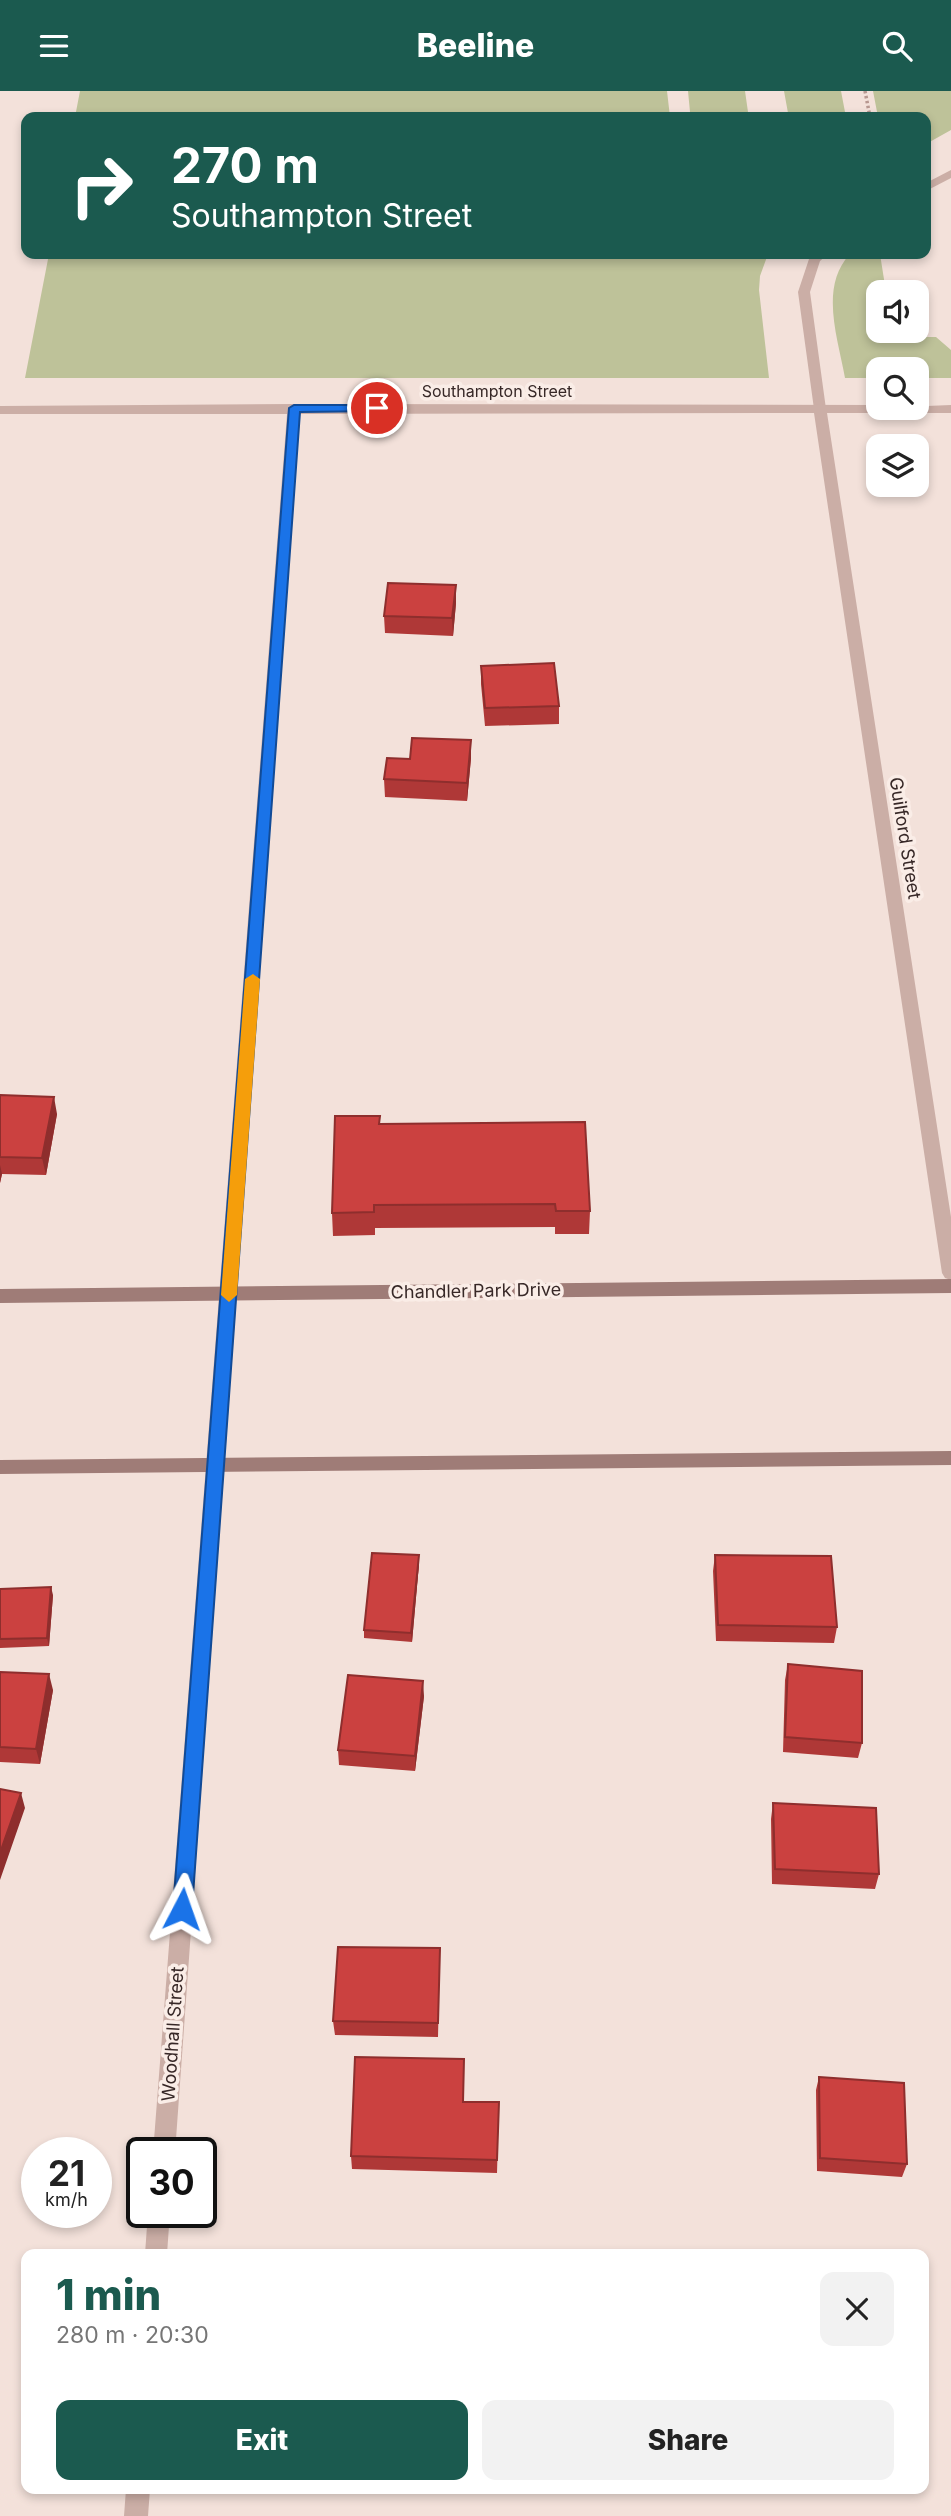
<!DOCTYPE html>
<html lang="en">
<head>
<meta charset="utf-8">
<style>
	:root { --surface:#fff; --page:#f2f2f2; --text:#222; --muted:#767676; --accent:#1b5a4f }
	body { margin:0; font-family:Inter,sans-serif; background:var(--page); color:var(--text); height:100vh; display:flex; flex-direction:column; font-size:26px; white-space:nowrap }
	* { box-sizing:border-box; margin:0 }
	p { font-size:23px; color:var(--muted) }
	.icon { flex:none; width:38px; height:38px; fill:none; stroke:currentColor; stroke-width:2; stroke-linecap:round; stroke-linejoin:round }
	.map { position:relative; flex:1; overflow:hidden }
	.drawer { position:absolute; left:21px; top:2158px; width:908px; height:245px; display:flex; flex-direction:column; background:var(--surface); border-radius:14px; box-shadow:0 4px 10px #0003 }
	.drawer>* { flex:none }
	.banner { position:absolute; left:21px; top:21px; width:910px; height:147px; border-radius:14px; box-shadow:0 4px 10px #0003; background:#1b5a4f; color:#fff; overflow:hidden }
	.fabs { position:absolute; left:866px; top:189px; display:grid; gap:14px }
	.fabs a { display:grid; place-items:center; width:63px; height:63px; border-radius:14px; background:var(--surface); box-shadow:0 4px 10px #0003; font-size:35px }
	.speed { position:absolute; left:21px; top:2046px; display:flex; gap:14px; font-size:35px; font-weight:700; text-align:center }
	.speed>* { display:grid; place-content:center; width:91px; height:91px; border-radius:50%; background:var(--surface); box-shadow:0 4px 10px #0003; line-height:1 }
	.speed small { font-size:18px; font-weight:400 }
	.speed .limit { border:4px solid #111; border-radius:10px; background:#fff; color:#111 }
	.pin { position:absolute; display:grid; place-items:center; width:60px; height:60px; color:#fff; margin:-30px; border:4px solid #fff; border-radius:50%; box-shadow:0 2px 7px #0007 }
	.me { position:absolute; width:77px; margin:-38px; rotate:4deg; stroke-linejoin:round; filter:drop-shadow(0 0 5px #0008) }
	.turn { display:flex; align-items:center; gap:24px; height:147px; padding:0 35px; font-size:32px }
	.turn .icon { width:91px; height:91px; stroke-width:2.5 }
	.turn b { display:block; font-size:49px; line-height:60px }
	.round { display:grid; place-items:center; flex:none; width:74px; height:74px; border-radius:14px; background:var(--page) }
	.summary { display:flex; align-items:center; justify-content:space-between; height:119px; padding:0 35px }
	h1 { font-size:42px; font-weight:800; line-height:52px; color:var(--accent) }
	.cta { display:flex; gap:14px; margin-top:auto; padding:14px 35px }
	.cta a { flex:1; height:80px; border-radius:14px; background:var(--accent); color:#fff; font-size:28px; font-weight:800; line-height:80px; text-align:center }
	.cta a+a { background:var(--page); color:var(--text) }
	header { display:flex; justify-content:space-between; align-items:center; height:91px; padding:0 35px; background:var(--accent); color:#fff; font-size:32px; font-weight:800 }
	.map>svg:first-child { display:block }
</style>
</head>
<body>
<header><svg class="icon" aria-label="menu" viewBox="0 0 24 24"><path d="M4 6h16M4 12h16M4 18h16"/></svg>Beeline<svg class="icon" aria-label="search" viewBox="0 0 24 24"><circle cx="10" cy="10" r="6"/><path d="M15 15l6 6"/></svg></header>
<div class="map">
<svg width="951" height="2425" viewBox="0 0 951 2425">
	<rect width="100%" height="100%" fill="#f3e1da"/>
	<path fill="#bec299" d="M80,0H667L670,26H75Z
		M688,0H745L748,21H690Z
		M784,0H841L845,21L788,22Z
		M873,0H951V39L926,53V26H878Z
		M49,163H768L760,185L759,199L769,287H25Z
		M850,163H880L886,201H878V240H893L894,246H936L951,259V287H917V278H878V287H845C838,247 819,196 850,163Z"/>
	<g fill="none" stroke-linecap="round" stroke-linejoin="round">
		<path stroke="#b79790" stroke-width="3.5" stroke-dasharray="2.5 2.5" stroke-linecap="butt" d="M865,0L870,26"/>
		<path fill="#cbaea6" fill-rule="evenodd" d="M951,79V87L926,100V92Z
			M815,163H828L820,170L810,201L826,318L820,322L814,318L798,201L809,168Z"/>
		<path fill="#cbaea6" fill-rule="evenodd" d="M294,313L878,314V317L951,314V322H827L951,1126V1189L945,1187L942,1182L814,322L300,323L175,2062H153L287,323H0V315Z
			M148,2121H170L167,2163H145Z
			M126,2398H150L148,2425H124Z"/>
		<path fill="#9f7c77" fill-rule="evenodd" d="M951,1188V1202L0,1212V1198Z
			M951,1360V1374L0,1383V1369Z"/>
	</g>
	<path fill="#af3837" d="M456,512L453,545L385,542L384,525Z
		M481,575L559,615V633L485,635L481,593Z
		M471,649V667L467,710L385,706L384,688Z
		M0,1004L57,1023L46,1084L2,1083L0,1092Z
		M380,1033L590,1120L589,1143H555V1136L375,1137V1144L333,1145L332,1122Z
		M715,1464L837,1536L834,1552L716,1550L713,1480Z
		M419,1473L412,1551L364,1547V1539Z
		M0,1498L53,1504L49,1555L0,1557Z
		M788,1573L862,1652L858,1667L783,1661L785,1589Z
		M0,1581L53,1599L40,1673L0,1671Z
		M424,1605L415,1680L339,1674L338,1659Z
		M773,1712L879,1783L875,1798L772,1793L771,1728Z
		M440,1857L438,1946L335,1944L333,1930Z
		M819,1986L907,2073L902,2086L817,2080L816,1999Z
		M499,2011L497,2082L352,2078L351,2065Z"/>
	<path fill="#8e2e2d" d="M456,494V512L453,545L452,527Z
		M471,649V667L467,710V692Z
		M54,1006L57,1023L46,1084L42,1067Z
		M0,1074L2,1083L0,1092Z
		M419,1464V1473L412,1551L411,1542Z
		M51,1496L53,1504L49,1555L47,1547Z
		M49,1583L53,1599L40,1673L36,1658Z
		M423,1590L424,1605L415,1680V1665Z
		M21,1702L25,1717L0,1789V1762Z"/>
	<path fill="#cb4140" stroke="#8e2e2d" stroke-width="2" d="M388,492L456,494L452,527L384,525Z
		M554,572L559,615L485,617L481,575Z
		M412,647L471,649L467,692L384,688L387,667L410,668Z
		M0,1004L54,1006L42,1067L0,1066Z
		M335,1025H380L379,1033L585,1031L590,1120H556L555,1113L374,1114V1121L332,1122Z
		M372,1462L419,1464L411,1542L364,1539Z
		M715,1464L831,1465L837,1536L718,1534Z
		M51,1496L47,1547L0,1548V1498Z
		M788,1573L862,1580V1652L785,1646Z
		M0,1581L49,1583L36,1658L0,1656Z
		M348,1584L423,1590L415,1665L338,1659Z
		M0,1698L21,1702L0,1762Z
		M773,1712L876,1717L879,1783L775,1778Z
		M338,1856L440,1857L438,1932L333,1930Z
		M355,1966L464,1968L463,2011H499L497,2069L351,2065Z
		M819,1986L904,1992L907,2073L820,2067Z"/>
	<path fill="#1a73e8" stroke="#114b97" stroke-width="2" d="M377,314L381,315V320L300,321L192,1818L189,1824L182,1827L176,1824L173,1818L289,317L294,314Z"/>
	<path fill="#f59e0b" d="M253,883L260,888L237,1204L229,1211L221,1204L245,888Z"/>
	<g text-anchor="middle" stroke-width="7" stroke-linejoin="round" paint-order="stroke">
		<g font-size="16" fill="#372827" stroke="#faede7">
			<text x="497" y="306">Southampton Street</text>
		</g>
		<g font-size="18" fill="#372827" stroke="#faede7">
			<text transform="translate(905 747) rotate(81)" y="6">Guilford Street</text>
			<text transform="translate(476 1200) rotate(-1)" y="6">Chandler Park Drive</text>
			<text transform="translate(173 1943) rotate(-86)" y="6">Woodhall Street</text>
		</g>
	</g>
</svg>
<div class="fabs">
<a><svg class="icon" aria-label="sound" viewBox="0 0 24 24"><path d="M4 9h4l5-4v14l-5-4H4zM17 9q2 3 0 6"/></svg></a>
<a><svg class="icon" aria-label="search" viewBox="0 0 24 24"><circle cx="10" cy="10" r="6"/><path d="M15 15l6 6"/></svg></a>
<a><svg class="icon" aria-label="layers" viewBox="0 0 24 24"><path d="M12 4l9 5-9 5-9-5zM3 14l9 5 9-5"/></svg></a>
</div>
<div class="speed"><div>21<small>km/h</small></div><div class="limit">30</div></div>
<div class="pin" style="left:377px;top:317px;background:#d93025"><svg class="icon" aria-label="arrive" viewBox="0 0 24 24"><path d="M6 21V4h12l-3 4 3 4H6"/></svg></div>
<svg class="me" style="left:182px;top:1818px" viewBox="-20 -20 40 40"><path d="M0-17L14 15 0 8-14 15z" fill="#1a73e8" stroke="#fff" stroke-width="4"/></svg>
<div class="banner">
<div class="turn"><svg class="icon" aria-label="right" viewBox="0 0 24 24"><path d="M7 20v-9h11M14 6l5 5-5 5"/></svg><div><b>270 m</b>Southampton Street</div></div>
</div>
<section class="drawer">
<div class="summary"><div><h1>1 min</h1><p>280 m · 20:30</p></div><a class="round"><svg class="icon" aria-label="close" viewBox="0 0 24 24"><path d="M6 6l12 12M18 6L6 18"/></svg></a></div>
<div class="cta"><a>Exit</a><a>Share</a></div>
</section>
</div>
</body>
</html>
